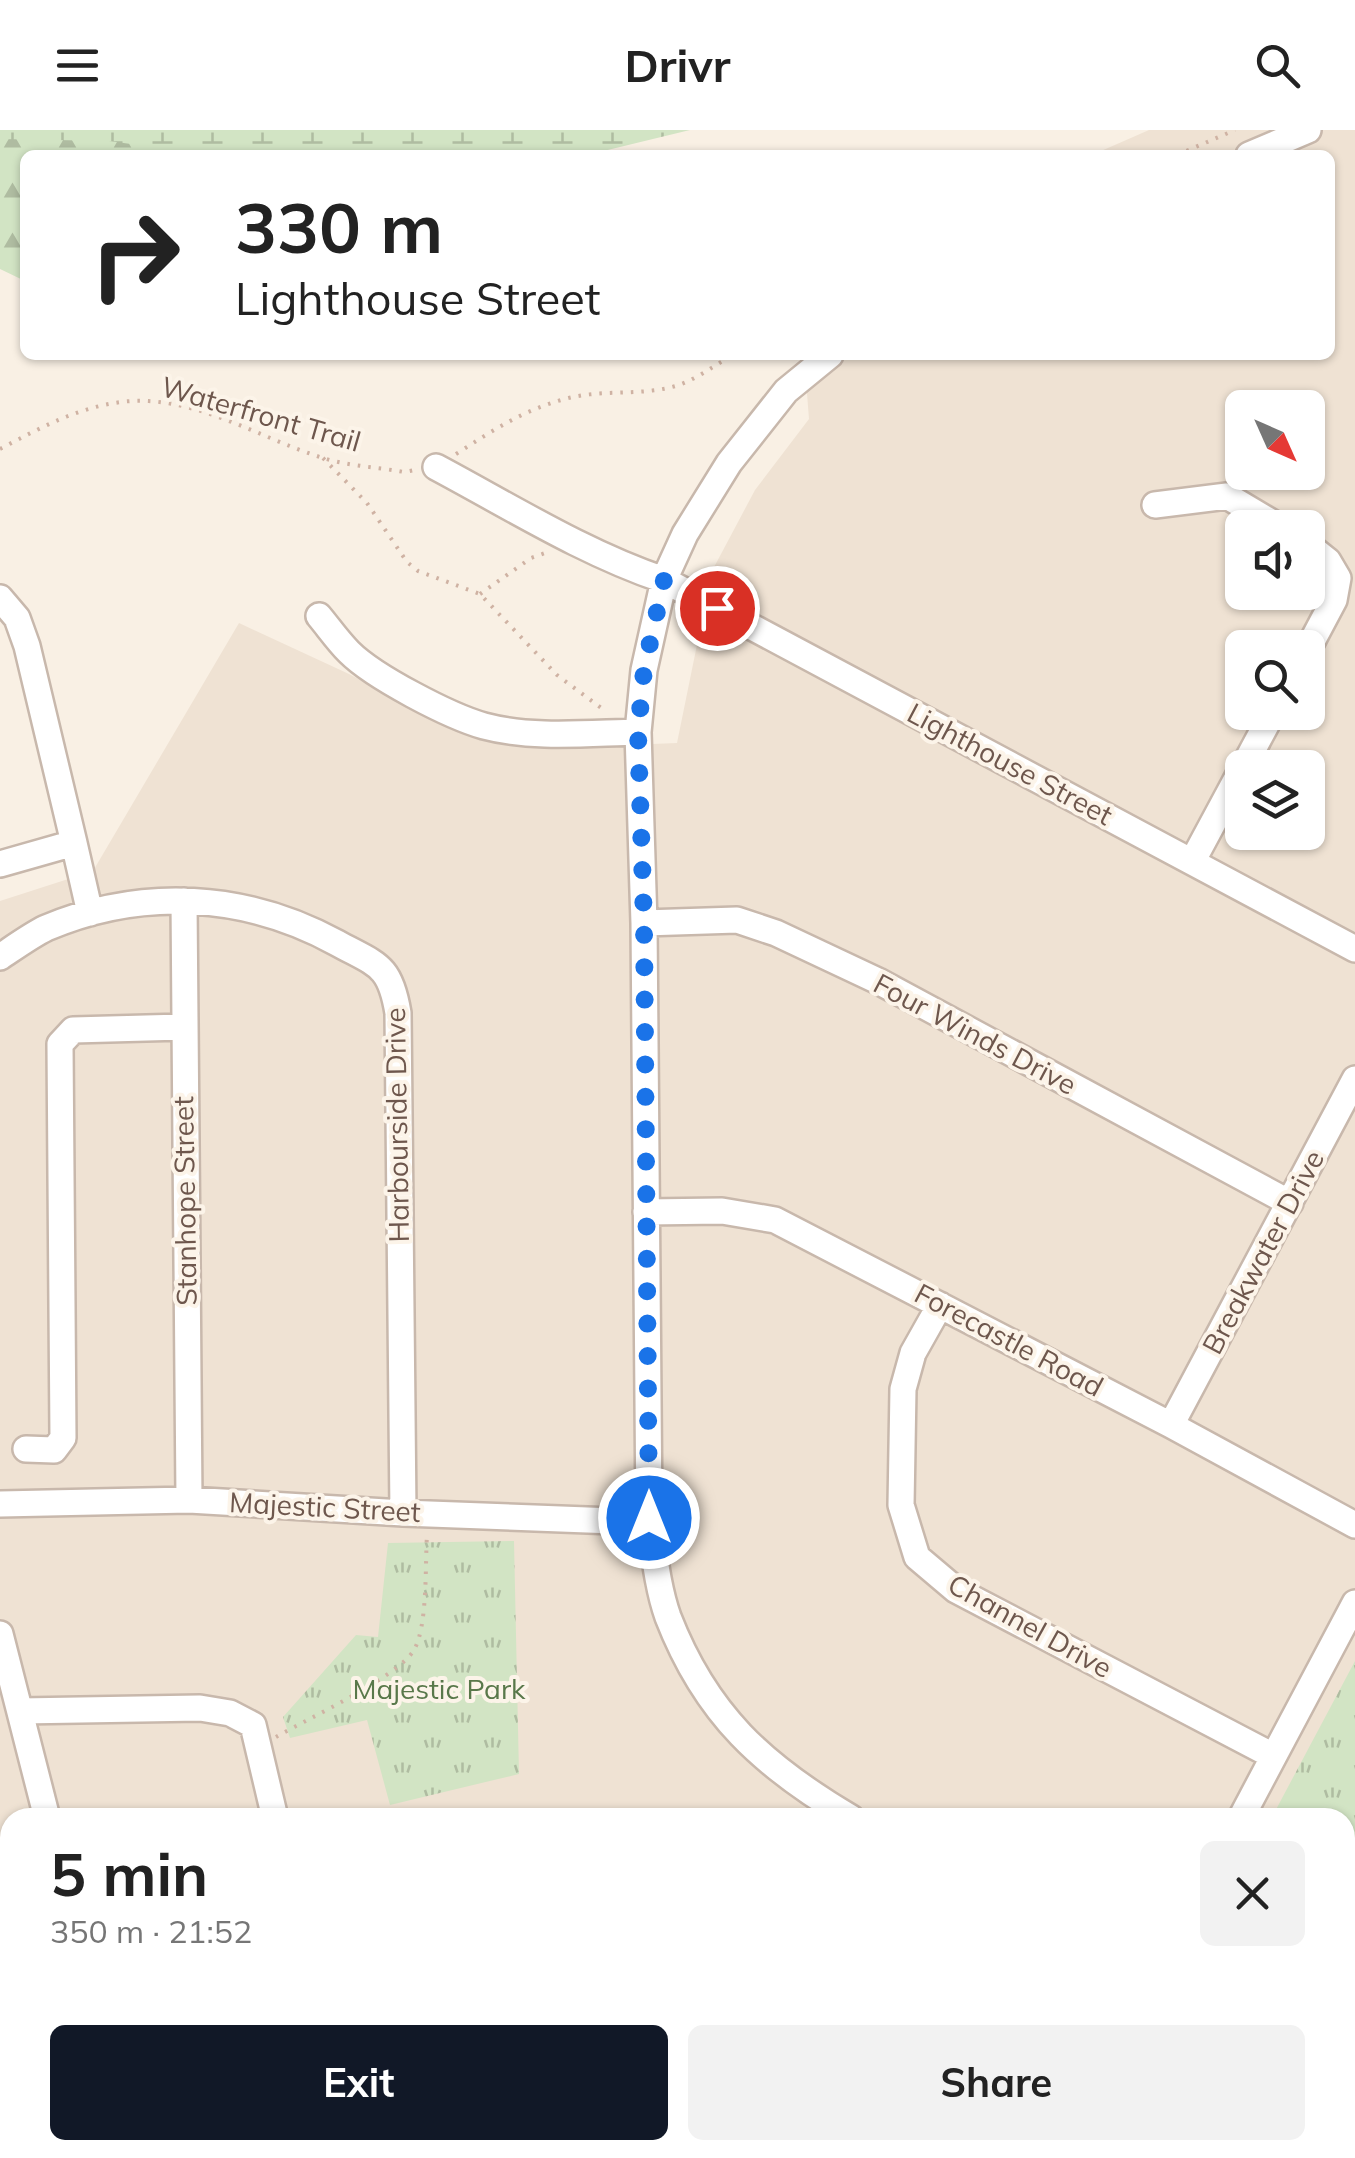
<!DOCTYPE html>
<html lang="en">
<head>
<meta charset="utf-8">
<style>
	:root { --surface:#fff; --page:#f2f2f2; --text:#222; --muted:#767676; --accent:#111827 }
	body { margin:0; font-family:Mulish,sans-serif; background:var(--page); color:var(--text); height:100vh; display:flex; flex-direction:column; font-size:38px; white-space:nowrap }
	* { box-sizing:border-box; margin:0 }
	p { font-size:32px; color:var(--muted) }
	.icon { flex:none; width:55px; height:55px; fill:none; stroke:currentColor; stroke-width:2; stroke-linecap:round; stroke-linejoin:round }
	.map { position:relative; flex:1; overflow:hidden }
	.details { position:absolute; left:0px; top:1678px; width:1355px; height:352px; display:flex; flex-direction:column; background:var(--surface); border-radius:30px 30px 0 0; box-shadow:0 2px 8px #0004 }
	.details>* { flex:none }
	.guide { position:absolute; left:20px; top:20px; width:1315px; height:210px; border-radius:15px; box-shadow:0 2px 8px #0004; background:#fff; color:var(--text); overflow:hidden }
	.needle { width:65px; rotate:135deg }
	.buttons { position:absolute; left:1225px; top:260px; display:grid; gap:20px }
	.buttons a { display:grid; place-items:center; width:100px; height:100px; border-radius:15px; background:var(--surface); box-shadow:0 2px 8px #0004; font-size:50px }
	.pin { position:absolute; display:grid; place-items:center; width:85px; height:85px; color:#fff; margin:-42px; border:5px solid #fff; border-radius:50%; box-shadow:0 2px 10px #0007 }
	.me { position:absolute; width:110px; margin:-55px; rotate:0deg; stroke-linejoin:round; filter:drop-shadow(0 0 8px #0008) }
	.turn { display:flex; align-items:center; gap:35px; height:210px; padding:0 50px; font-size:45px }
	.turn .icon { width:130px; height:130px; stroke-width:2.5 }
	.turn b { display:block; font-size:70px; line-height:85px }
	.round { display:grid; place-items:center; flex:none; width:105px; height:105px; border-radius:15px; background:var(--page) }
	.overview { display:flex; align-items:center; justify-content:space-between; height:170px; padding:0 50px }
	h1 { font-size:60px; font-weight:700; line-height:75px }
	.action { display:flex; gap:20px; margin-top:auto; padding:20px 50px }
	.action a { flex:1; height:115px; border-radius:15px; background:var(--accent); color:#fff; font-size:40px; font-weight:700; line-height:115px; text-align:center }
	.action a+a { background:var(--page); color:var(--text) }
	header { display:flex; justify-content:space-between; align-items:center; height:130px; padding:0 50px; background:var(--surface); font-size:45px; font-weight:700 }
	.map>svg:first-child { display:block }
</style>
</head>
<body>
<header><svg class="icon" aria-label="menu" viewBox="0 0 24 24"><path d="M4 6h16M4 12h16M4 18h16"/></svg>Drivr<svg class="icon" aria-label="search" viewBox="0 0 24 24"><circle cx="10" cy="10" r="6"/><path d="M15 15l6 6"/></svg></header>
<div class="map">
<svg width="1355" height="2028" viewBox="0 0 1355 2028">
	<defs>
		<pattern id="forest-firs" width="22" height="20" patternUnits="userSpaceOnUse" patternTransform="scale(2.5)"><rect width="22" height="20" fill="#d2e4c4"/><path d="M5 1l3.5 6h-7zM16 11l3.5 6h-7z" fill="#afbca1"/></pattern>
		<pattern id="wetland-marsh" width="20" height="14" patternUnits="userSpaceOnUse" patternTransform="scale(2.5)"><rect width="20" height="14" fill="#d2e4c4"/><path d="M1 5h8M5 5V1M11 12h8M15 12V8" fill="none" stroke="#afbca1"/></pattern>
		<pattern id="park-tufts" width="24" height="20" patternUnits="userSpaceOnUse" patternTransform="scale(2.5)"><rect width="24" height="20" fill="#d2e4c4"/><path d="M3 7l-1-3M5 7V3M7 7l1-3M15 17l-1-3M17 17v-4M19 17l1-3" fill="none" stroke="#afbca1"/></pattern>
	</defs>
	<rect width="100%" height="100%" fill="#f9f0e4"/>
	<path fill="#efe2d3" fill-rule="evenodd" d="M1149,0H1355V2028H0V771L93,741L239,493L349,544L459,602L552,618L677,613L712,441L755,360L809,289L804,225H1330V25H1092ZM1242,278H1308V342H1242ZM1242,398H1308V462H1242ZM1242,518H1308V582H1242ZM1242,638H1308V702H1242ZM10,1688H1345V2020H10Z"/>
	<path fill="url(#forest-firs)" d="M0,0L366,25H25V151L0,139Z"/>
	<path fill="url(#wetland-marsh)" d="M0,0H690L587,25H211L109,11L0,9Z"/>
	<path fill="url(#park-tufts)" d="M514,1411L519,1644L390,1675L367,1590L290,1608L283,1587L356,1505L378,1507L388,1413Z
		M1355,1531V1818L1345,1813V1688L1272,1687Z"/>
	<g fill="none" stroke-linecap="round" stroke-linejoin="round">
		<defs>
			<path id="minor" d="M1249,25L1308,0
				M830,225L786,261L729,333L685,404L664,450L644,540L638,602L644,793L649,1388C654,1420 657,1456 668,1487C706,1585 763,1636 851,1688
				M436,337C511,377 584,423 664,450L1355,819
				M1155,375L1227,366L1281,398
				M1308,415L1328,431L1338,448L1334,470L1308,519
				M0,468L17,488L27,516L74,713L0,734
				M319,486C329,498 338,511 349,522C374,547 449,586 484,596C533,609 588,603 638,602
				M1243,638L1273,582
				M74,713L90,783
				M1192,732L1242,639
				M184,771L189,1370
				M644,793L737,790L776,803L878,851L1290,1073
				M0,827C15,817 30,806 46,798C142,757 246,763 337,813C377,835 390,834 398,883L403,1383
				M646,1082L722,1081L775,1090L1171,1295L1355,1395
				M940,1175L913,1223L903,1259L901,1375L917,1427L956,1460L1273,1626
				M1171,1295L1355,949
				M26,1319L54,1320L63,1308L60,914L73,900L183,897
				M0,1374L189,1370L403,1383L614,1391L649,1388
				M0,1504L47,1688
				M20,1581L200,1578L230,1583L253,1595L275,1688
				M1241,1688L1355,1473
				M0,1767L10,1768
				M1345,1950L1355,1955
				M117,2020L118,2028
				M355,2020L357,2028
				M615,2020L619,2028
				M937,2020L952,2028
				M768,2028L773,2020"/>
		</defs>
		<use href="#minor" stroke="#c8b8ac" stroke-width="30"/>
		<path stroke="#cfb2a3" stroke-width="4" stroke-dasharray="2.5 8" stroke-linecap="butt" d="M1177,25L1235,0
			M0,319C40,298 76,278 121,272C190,263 257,307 320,327C346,336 377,337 404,342L415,340
			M456,324C492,301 523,280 565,269C600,259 637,266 672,257C693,252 713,236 733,225
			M323,328L367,373L407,432L418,441L480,464L557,545L604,580
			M480,464L531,428L548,422
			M276,1607C307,1589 398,1547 414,1520C428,1495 425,1434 427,1405
			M1345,1735L1355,1712"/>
		<use href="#minor" stroke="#fff" stroke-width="25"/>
	</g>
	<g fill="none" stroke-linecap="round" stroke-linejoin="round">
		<path stroke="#1a73e8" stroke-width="18" stroke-dasharray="0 32.4" d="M649,1388L644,793L638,602L644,540L664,450L717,478"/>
	</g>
	<g text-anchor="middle" stroke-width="8" stroke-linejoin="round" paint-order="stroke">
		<g font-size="28" fill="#6e574d" stroke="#fcf4e9">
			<text transform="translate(261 284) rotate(16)" y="10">Waterfront Trail</text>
			<text transform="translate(1010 634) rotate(28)" y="10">Lighthouse Street</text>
			<text transform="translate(975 904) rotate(28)" y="10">Four Winds Drive</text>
			<text transform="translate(397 995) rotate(-91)" y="10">Harbourside Drive</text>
			<text transform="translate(185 1071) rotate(-91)" y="10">Stanhope Street</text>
			<text transform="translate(1263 1122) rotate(-62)" y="10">Breakwater Drive</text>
			<text transform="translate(1009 1210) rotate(28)" y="10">Forecastle Road</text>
			<text transform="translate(325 1377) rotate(3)" y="10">Majestic Street</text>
			<text transform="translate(1030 1496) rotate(29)" y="10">Channel Drive</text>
		</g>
		<g font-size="28" fill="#59784a" stroke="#fcf4e9">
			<text x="439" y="1569">Majestic Park</text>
		</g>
	</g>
</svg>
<div class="buttons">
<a><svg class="needle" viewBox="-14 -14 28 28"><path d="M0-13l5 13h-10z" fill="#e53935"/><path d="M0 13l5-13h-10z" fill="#767676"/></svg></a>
<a><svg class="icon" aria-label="sound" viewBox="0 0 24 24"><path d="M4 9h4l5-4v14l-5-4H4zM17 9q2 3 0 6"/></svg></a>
<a><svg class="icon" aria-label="search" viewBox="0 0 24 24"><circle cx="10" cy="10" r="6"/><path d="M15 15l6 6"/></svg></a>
<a><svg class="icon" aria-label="layers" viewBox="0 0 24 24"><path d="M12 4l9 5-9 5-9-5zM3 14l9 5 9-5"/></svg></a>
</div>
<div class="pin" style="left:717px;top:478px;background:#d93025"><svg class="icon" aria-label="arrive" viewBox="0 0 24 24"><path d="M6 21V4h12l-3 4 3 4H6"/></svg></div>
<svg class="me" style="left:649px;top:1388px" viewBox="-20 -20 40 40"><circle r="17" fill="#1a73e8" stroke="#fff" stroke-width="3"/><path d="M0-11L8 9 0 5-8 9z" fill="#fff"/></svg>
<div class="guide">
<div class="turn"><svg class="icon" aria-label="right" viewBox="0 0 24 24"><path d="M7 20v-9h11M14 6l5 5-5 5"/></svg><div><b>330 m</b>Lighthouse Street</div></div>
</div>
<section class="details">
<div class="overview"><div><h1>5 min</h1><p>350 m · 21:52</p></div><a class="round"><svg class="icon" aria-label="close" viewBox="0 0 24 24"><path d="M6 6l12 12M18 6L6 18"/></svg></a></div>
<div class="action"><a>Exit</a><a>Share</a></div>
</section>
</div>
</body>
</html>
